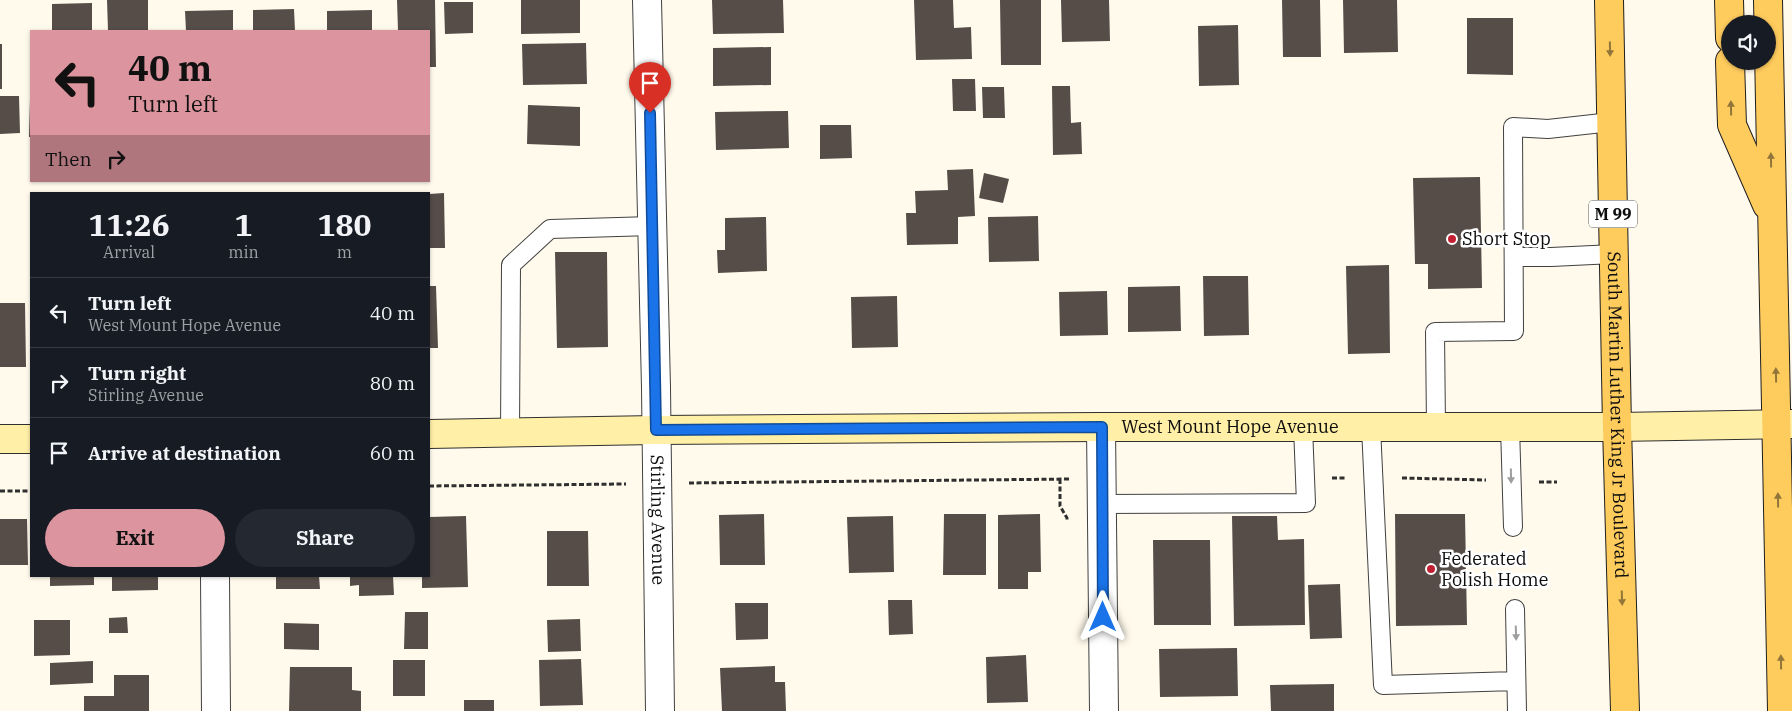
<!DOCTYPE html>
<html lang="en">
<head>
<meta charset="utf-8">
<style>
	:root { --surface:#171b24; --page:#242831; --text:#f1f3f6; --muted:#9ea1a6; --line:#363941; --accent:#dc949e }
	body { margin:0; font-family:"IBM Plex Serif",serif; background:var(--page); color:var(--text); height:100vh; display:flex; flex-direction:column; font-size:19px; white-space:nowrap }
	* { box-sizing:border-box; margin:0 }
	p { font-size:16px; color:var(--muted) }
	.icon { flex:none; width:28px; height:28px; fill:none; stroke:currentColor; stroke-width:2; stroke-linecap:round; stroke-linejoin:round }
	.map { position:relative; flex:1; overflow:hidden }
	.side { position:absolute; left:30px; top:192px; width:400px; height:385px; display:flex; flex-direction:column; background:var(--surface); border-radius:0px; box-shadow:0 1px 4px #0004 }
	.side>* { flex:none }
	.guide { position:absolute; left:30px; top:30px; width:400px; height:152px; border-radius:0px; box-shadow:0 1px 4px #0004; background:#dc949e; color:#111; overflow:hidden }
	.controls { position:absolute; left:1721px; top:15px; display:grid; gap:10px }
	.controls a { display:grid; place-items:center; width:55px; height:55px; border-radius:50%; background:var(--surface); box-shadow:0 1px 4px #0004; font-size:25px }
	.pin { position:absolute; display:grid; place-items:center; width:42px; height:42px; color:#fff; margin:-51px -21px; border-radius:50% 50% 50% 0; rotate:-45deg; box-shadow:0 0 5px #0007 }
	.pin .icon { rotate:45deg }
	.me { position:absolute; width:55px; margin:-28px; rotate:0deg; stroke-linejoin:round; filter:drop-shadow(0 0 4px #0008) }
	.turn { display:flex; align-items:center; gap:18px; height:105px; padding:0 15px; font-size:22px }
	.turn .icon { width:65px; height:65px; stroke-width:2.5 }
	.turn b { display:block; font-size:35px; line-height:42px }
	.then { display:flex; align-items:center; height:48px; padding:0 15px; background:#0003; gap:10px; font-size:19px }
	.eta { display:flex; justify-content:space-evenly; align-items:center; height:85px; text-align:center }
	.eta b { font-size:30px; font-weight:700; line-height:35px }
	.button { display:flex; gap:10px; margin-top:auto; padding:10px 15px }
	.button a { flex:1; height:58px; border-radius:30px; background:var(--accent); color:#111; font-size:20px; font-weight:700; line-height:58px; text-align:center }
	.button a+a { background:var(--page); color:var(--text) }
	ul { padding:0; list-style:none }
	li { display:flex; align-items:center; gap:15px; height:70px; padding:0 15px; border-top:1px solid var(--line) }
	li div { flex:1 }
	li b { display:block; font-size:19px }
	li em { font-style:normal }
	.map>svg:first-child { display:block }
</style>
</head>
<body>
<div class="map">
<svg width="1792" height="711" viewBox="0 0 1792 711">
	<rect width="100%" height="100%" fill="#fffaec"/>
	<path fill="#564d49" d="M107,0H148V31H108Z
		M397,0H435L436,67H429V31H398Z
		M521,0H580V33L521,34Z
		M712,0H783L784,33L713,34Z
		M914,0H953L954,28L971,27L972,59L916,60Z
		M1000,0H1041V65H1001Z
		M1061,0H1109L1110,41L1062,42Z
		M1282,0H1320L1321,57H1283Z
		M1343,0H1397L1398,52L1344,53Z
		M444,2H473V33L445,34Z
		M92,3V31H52V4Z
		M294,9L295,31H253V10Z
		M233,10V31H186L185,11Z
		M372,10V31H327V11Z
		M1467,18H1513V75L1467,74Z
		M1238,25L1239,85L1199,86L1198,26Z
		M586,43L587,84L523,85L522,44Z
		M0,44H2V89H0Z
		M771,47V85L713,86V48Z
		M952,79H975L976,111H953Z
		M1052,86H1070L1071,123L1081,122L1082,154L1053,155Z
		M982,87H1004L1005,118H983Z
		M0,96H19L20,133L0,134Z
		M30,99H31V137H29Z
		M528,105L580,107V146L527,144Z
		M788,111L789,148L716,150L715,112Z
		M820,125H851L852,158L820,159Z
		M973,169L975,216L958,217V244L907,245L906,213H916L915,191L948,190L947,170Z
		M984,173L1009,179L1003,203L979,198Z
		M1480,177L1482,288L1428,289V264H1415L1413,178Z
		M444,193L445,248H429V194Z
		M1038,216L1039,261L989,262L988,217Z
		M766,217L767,271L718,273L717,250H725V218Z
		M555,252H607L608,347L557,348Z
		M1389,265L1390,353L1348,354L1346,266Z
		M1203,276H1248L1249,335L1204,336Z
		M429,286H436L438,348H429Z
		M1180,286L1181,331L1128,332V287Z
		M1107,291L1108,335L1060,336L1059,292Z
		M897,296L898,347L852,348L851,297Z
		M0,303H25L26,367H0Z
		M764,514L765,565H720L719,515Z
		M944,514H986V575H943Z
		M1040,514L1041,572H1028V589H998V515Z
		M1395,514H1465L1467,625L1396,626Z
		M466,516L468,587L422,588V576H429V517Z
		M893,516L894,572L849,573L847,517Z
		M1232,516H1277L1278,540L1304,539L1305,625L1234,626Z
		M0,519H27L28,565H0Z
		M547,531H588L589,586H547Z
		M1153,540H1210L1211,625H1154Z
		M50,576H94V585L50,586Z
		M112,576H158V590L112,591Z
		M276,576H319L320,589H276Z
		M350,576H393L394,595L359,596V585L350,586Z
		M1340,584L1342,638L1310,639L1308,585Z
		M888,600H912L913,634L889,635Z
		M735,603H768V639L736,640Z
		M405,612H428V649H404Z
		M127,617L128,633H109V618Z
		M580,619L581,651L548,652L547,620Z
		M34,620H70V655L34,656Z
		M284,623L319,624V650L284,649Z
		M1237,648L1238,696L1160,697L1159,649Z
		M1026,655L1028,702L987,703L986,657Z
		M581,659L583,705L540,706L539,660Z
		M393,660H425V696H393Z
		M93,661V683L50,685V663Z
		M775,666V682H785L786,711H722L720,668Z
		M290,667H352V690L361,691V711H289Z
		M114,675H149V711H84V696H114Z
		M1334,684V711H1271L1270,685Z
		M464,700H494V711H464Z"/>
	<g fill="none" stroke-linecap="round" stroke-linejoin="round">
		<defs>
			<path id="lane" d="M1514,257H1551L1614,254
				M1371,427L1383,685L1516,681
				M1436,427L1435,332L1514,331L1513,127L1548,129L1611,122
				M1510,427L1513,527
				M510,433L511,265L550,229L652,226
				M1102,504L1306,503L1303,427
				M1515,609L1517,711"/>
			<g id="street">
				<path id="s1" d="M647,0L656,388L660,711"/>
				<path d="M1101,427L1104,711"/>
				<path d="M215,576L216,711"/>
			</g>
			<g id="secondary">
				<path id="s2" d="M429,434L656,430L1101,427H1617L1792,424"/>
				<path d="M0,439H31"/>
			</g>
			<g id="primary">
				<path id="s3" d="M1609,0L1617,427L1625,711"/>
				<path d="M1729,0L1730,38"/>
				<path d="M1768,0L1782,711"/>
				<path d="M1730,61L1732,125L1767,205"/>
			</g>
		</defs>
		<use href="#lane" stroke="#404040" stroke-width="20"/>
		<use href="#street" stroke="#404040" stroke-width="30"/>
		<use href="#secondary" stroke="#2f2f2f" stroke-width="30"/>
		<use href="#primary" stroke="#1e1e1e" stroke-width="30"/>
		<path stroke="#2f2f2f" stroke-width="3" stroke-dasharray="5 2.5" stroke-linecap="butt" d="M1332,478H1346
			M1402,478L1486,480
			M1060,479V506L1067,518V521
			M1539,482H1557
			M689,483L1071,479
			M429,486L626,484
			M0,491H31"/>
		<use href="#lane" stroke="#fff" stroke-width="18"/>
		<use href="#street" stroke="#fff" stroke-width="28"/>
		<use href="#secondary" stroke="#ffefa7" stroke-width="28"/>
		<use href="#primary" stroke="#fecb5d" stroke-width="28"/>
	</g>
	<defs><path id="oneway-solid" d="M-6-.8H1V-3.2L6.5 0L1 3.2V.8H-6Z" transform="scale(1.25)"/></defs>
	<g fill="#927639">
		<use href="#oneway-solid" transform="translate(1610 49) rotate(89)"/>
		<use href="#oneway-solid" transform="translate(1731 108) rotate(-91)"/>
		<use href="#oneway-solid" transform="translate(1771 160) rotate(-91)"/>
		<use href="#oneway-solid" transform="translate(1776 375) rotate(-91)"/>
		<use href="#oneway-solid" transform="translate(1778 500) rotate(-91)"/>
		<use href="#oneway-solid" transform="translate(1622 598) rotate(88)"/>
		<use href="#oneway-solid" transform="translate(1781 662) rotate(-91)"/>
	</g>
	<g fill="#9e9e9e">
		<use href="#oneway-solid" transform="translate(1511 476) rotate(89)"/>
		<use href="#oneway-solid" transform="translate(1516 633) rotate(88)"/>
	</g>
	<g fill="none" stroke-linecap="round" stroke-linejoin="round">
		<defs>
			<path id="route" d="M650,113L656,430L1102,427L1103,617"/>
		</defs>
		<use href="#route" stroke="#114b97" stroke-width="12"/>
		<use href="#route" stroke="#1a73e8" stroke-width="9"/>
	</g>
	<g fill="#c21f33" stroke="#fff" stroke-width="2">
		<circle cx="1452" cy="239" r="5"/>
		<circle cx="1431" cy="569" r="5"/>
	</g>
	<g text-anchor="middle" stroke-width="5" stroke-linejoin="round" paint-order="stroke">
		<rect fill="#fff" stroke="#565656" stroke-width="1" x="1589" y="200.5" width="48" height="27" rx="4"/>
		<g font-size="16" font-weight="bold" fill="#0d0d0d">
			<text x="1613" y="220">M 99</text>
		</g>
		<g font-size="18" fill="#0d0d0d" stroke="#fff" text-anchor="start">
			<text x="1462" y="245">Short Stop</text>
			<text x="1441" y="565">Federated<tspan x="1441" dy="21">Polish Home</tspan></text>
		</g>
		<g font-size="18" fill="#0d0d0d" stroke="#fff">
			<text dy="6" stroke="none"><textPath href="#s3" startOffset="415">South Martin Luther King Jr Boulevard</textPath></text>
			<text dy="6" stroke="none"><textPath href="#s2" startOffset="801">West Mount Hope Avenue</textPath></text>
			<text dy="6" stroke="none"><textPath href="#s1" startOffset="520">Stirling Avenue</textPath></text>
		</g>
	</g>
</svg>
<div class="controls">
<a><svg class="icon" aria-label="sound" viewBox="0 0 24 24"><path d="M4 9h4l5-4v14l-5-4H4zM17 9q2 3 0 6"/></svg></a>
</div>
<div class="pin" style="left:650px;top:113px;background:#d93025"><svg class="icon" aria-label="arrive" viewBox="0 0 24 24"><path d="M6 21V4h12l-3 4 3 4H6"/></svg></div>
<svg class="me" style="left:1103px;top:617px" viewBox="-20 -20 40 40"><path d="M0-17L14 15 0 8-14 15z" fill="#1a73e8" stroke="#fff" stroke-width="4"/></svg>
<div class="guide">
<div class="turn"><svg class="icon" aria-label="left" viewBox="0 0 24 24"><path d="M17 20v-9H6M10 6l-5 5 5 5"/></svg><div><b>40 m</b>Turn left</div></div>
<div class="then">Then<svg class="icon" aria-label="right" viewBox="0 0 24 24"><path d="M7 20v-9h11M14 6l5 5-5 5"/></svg></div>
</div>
<section class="side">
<div class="eta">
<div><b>11:26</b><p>Arrival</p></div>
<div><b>1</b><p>min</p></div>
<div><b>180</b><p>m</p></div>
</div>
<ul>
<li><svg class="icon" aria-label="left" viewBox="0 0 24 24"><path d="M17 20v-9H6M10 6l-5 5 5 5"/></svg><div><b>Turn left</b><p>West Mount Hope Avenue</p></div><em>40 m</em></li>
<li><svg class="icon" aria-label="right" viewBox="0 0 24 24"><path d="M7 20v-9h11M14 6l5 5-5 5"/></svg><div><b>Turn right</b><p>Stirling Avenue</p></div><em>80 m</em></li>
<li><svg class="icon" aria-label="arrive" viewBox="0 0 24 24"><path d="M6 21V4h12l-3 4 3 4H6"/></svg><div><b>Arrive at destination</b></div><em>60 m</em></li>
</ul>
<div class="button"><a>Exit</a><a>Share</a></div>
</section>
</div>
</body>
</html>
